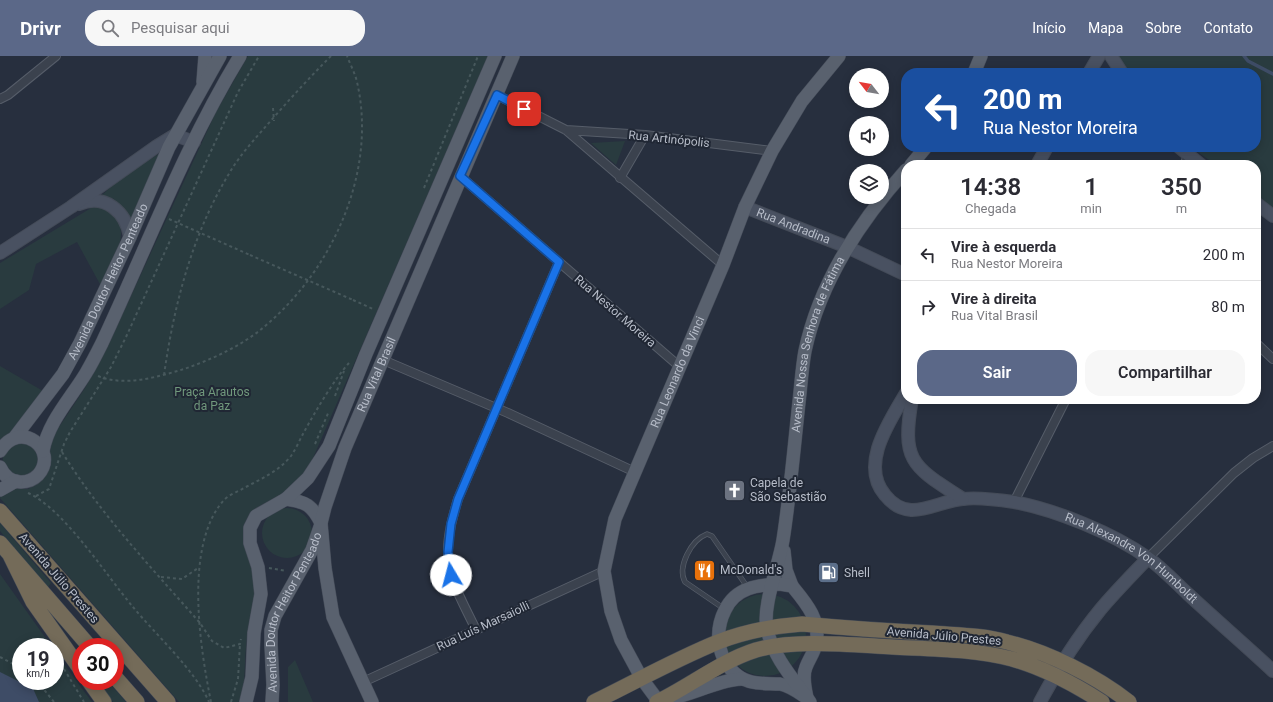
<!DOCTYPE html>
<html lang="pt">
<head>
<meta charset="utf-8">
<style>
	:root { --surface:#fff; --page:#f7f7f7; --text:#2b2b33; --muted:#7c7c81; --line:#e1e1e2; --accent:#5b6888 }
	body { margin:0; font-family:Roboto,sans-serif; background:var(--page); color:var(--text); height:100vh; display:flex; flex-direction:column; font-size:15px; white-space:nowrap }
	* { box-sizing:border-box; margin:0 }
	p { font-size:13px; color:var(--muted) }
	.icon { flex:none; width:22px; height:22px; fill:none; stroke:currentColor; stroke-width:2; stroke-linecap:round; stroke-linejoin:round }
	.map { position:relative; flex:1; overflow:hidden }
	.drawer { position:absolute; left:901px; top:104px; width:360px; height:244px; display:flex; flex-direction:column; background:var(--surface); border-radius:16px; box-shadow:0 2px 10px #0003 }
	.drawer>* { flex:none }
	.hud { position:absolute; left:901px; top:12px; width:360px; height:84px; border-radius:16px; box-shadow:0 2px 10px #0003; background:#1a4fa0; color:#fff; overflow:hidden }
	.needle { width:26px; rotate:301deg }
	.fabs { position:absolute; left:849px; top:12px; display:grid; gap:8px }
	.fabs a { display:grid; place-items:center; width:40px; height:40px; border-radius:50%; background:var(--surface); box-shadow:0 2px 10px #0003; font-size:20px }
	.speed { position:absolute; left:12px; top:582px; display:flex; gap:8px; font-size:20px; font-weight:700; text-align:center }
	.speed>* { display:grid; place-content:center; width:52px; height:52px; border-radius:50%; background:var(--surface); box-shadow:0 2px 10px #0003; line-height:1 }
	.speed small { font-size:10px; font-weight:400 }
	.speed .limit { border:6px solid #d22; background:#fff; color:#111 }
	.pin { position:absolute; display:grid; place-items:center; width:34px; height:34px; color:#fff; margin:-17px; border-radius:8px; box-shadow:0 2px 6px #0006 }
	.me { position:absolute; width:44px; margin:-22px; rotate:352deg; stroke-linejoin:round; filter:drop-shadow(0 0 3px #0008) }
	.turn { display:flex; align-items:center; gap:14px; height:84px; padding:0 16px; font-size:18px }
	.turn .icon { width:52px; height:52px; stroke-width:2.5 }
	.turn b { display:block; font-size:28px; line-height:34px }
	.eta { display:flex; justify-content:space-evenly; align-items:center; height:68px; text-align:center }
	.eta b { font-size:24px; font-weight:600; line-height:28px }
	.button { display:flex; gap:8px; margin-top:auto; padding:8px 16px }
	.button a { flex:1; height:46px; border-radius:16px; background:var(--accent); color:#fff; font-size:16px; font-weight:600; line-height:46px; text-align:center }
	.button a+a { background:var(--page); color:var(--text) }
	ul { padding:0; list-style:none }
	li { display:flex; align-items:center; gap:12px; height:52px; padding:0 16px; border-top:1px solid var(--line) }
	li div { flex:1 }
	li b { display:block; font-size:15px }
	li em { font-style:normal }
	header { display:flex; align-items:center; gap:24px; box-sizing:border-box; height:56px; padding:0 20px; background:var(--accent); color:#fff }
	header strong { font-size:19px }
	nav { display:flex; gap:22px; margin-inline-start:auto; font-size:14px }
	.search { width:280px; height:36px; background:var(--page); display:flex; align-items:center; gap:10px; box-sizing:border-box; padding:0 14px; border-radius:16px; color:var(--muted); font-size:15px }
	.map>svg:first-child { display:block }
</style>
</head>
<body>
<header>
<strong>Drivr</strong>
<div class="search"><svg class="icon" aria-label="search" viewBox="0 0 24 24"><circle cx="10" cy="10" r="6"/><path d="M15 15l6 6"/></svg>Pesquisar aqui</div>
<nav><a>Início</a><a>Mapa</a><a>Sobre</a><a>Contato</a></nav>
</header>
<div class="map">
<svg width="1273" height="646" viewBox="0 0 1273 646">
	<rect width="100%" height="100%" fill="#272f3e"/>
	<path fill="#293b3f" d="M248,0H488L313,402C306,415 300,425 289,434C276,444 253,448 246,465C240,482 252,502 255,519C258,542 247,568 246,592C244,610 246,628 240,646H179L0,442V438L16,433H28L37,428L45,419L53,380L85,332L106,294L216,56Z
		M1118,0H1273V152L1256,138V109H1216L1191,91H1256V17H1130Z
		M625,85L616,109L591,87Z
		M165,94L131,163L114,143L101,140L123,120Z
		M96,149C101,152 109,154 113,158C133,178 110,210 101,230L77,186L36,208L29,234L0,253V207Z
		M0,310L43,335L31,353L0,389Z
		M32,386L41,402L33,420L13,422C1,407 0,406 8,388Z
		M262 477a25 25 0 1 1 50 0a25 25 0 1 1-50 0Z
		M0,467L51,527L48,531L0,475Z
		M0,518L52,591H21V625H55V596L92,646H0Z
		M724 579a41 41 0 1 1 82 0a41 41 0 1 1-82 0Z
		M295,604L313,646H288V611Z
		M97,625H108L126,646H113Z"/>
	<path fill="#3e4c66" d="M0,616L18,625L31,628L39,646H0Z"/>
	<g fill="none" stroke-linecap="round" stroke-linejoin="round">
		<path stroke="#3e4c66" stroke-width="3.5" d="M1244,0L1248,5L1273,18"/>
		<defs>
			<path id="lane" d="M723,552L685,526C677,511 691,484 707,478L712,480L748,532"/>
			<path id="street" d="M497,39L566,74L723,209
				M0,43L8,39L56,0
				M566,74L645,79L772,95
				M1184,109L1188,100
				M460,120L680,311
				M620,122L645,79
				M1256,287L1273,303
				M383,304L508,357L635,416
				M1014,446L1066,343
				M1148,502L1234,417L1253,402L1273,390
				M476,574C465,550 447,522 448,495C448,477 453,460 458,443L559,206
				M363,626L604,515"/>
			<g id="secondary">
				<path d="M1111,0L1122,17"/>
				<path d="M1089,17L1099,0"/>
				<path d="M1179,91L1201,109"/>
				<path d="M1037,109L1047,91"/>
				<path d="M1256,147L1273,160"/>
				<path d="M79,148C105,137 126,156 130,181"/>
				<path id="s1" d="M745,151L847,191L906,219"/>
				<path d="M0,197L71,151L157,90L175,79L194,86"/>
				<path id="s2" d="M906,337C890,365 859,408 885,439C909,469 935,445 963,443C977,441 1000,444 1014,446C1056,454 1113,477 1148,502C1162,512 1175,526 1188,538C1216,564 1245,589 1273,615"/>
				<path d="M912,343C901,406 912,410 963,443"/>
				<path d="M1040,646C1057,614 1077,582 1100,554C1115,536 1132,519 1148,502"/>
			</g>
			<g id="primary">
				<path d="M974,17L981,0"/>
				<path d="M203,26L205,0"/>
				<path d="M911,109L926,91"/>
				<path id="s3" d="M15,381L63,318L80,287L130,181L169,91L220,0"/>
				<path d="M0,395C20,362 60,394 38,419C34,423 28,426 21,426C11,426 4,420 0,411"/>
				<path d="M43,395C48,366 71,342 86,317C92,307 97,297 102,287C147,191 185,90 240,0"/>
				<path d="M0,434L16,425"/>
				<path d="M286,443C306,446 312,449 321,467"/>
				<path d="M784,495L786,514L792,530"/>
				<path d="M780,528L792,530C806,547 821,564 816,588C814,597 809,603 806,611C802,620 805,632 807,642C798,636 790,630 780,628C768,627 755,629 743,623C718,609 713,578 725,554C736,531 758,529 780,528Z"/>
				<path d="M669,643C694,638 718,624 743,623"/>
				<path d="M246,646L252,621L254,577L261,538L258,511L250,487V472L256,460L286,443L308,422L329,390L366,298L495,0"/>
				<path id="s4" d="M272,646L273,629L271,589V574L275,560L312,494L320,471"/>
				<path id="s5" d="M372,646L333,561L325,512L321,467L325,451L345,392L513,0"/>
				<path id="s6" d="M659,646L642,623L621,584L611,555L604,515L615,463L723,209L745,151L772,95L802,45L839,0"/>
				<path id="s7" d="M810,646C794,624 773,601 767,573C762,550 779,509 783,484C790,439 794,392 799,346C801,329 802,311 805,295C820,225 859,166 906,114"/>
			</g>
			<path id="highway" d="M0,455L168,646
				M0,487L90,591
				M9,497L33,546L81,614
				M115,621L137,646
				M89,625L104,646
				M594,646C635,626 676,603 718,586C744,576 775,570 802,568C845,572 889,575 932,577C957,579 983,579 1007,586C1048,596 1096,620 1129,646
				M657,646C690,630 721,605 756,594C794,583 852,589 892,591C932,593 973,593 1012,603C1044,612 1074,628 1102,646"/>
		</defs>
		<use href="#lane" stroke="#565d69" stroke-width="5.5"/>
		<use href="#street" stroke="#565d69" stroke-width="10"/>
		<use href="#secondary" stroke="#444b58" stroke-width="14"/>
		<use href="#primary" stroke="#444b58" stroke-width="14"/>
		<use href="#highway" stroke="#434a56" stroke-width="16"/>
		<path stroke="#47585c" stroke-width="2" stroke-dasharray="3 3" stroke-linecap="butt" d="M273,52L274,65
			M424,132L478,0
			M169,163L250,199
			M353,244L373,253
			M164,319C174,249 192,178 230,116C240,99 254,84 267,69C288,45 309,22 331,0
			M98,320C125,331 157,321 184,313C210,304 237,292 259,275C331,218 378,117 357,26C355,17 350,8 347,0
			M335,340L344,315
			M315,388L329,355
			M62,396C101,459 152,512 200,567L212,585L224,592L240,588L241,583
			M28,437C64,453 106,519 133,551C155,578 195,614 209,646
			M36,440L49,433L64,388L70,376L111,311L126,281L238,36L259,0
			M269,512L286,515
			M161,521L182,523L198,512
			M0,601L21,612
			M64,613L84,646
			M37,625L54,646
			M211,646C200,591 184,491 223,445C228,439 237,436 244,432C261,423 279,415 291,400C296,393 300,383 304,376C315,356 335,322 349,307
			M231,646L238,623L240,588"/>
		<use href="#lane" stroke="#3b424e" stroke-width="4"/>
		<use href="#street" stroke="#3b424e" stroke-width="8"/>
		<use href="#secondary" stroke="#495161" stroke-width="12"/>
		<use href="#primary" stroke="#59616e" stroke-width="13"/>
		<use href="#highway" stroke="#746b59" stroke-width="15"/>
		<path stroke="#47585c" stroke-width="2" stroke-dasharray="3 3" stroke-linecap="butt" d="M250,199L353,244"/>
	</g>
	<g fill="none" stroke-linecap="round" stroke-linejoin="round">
		<defs>
			<path id="route" d="M451,519L448,496L451,468L458,443L559,206L460,120L497,39L524,53"/>
		</defs>
		<use href="#route" stroke="#114b97" stroke-width="10"/>
		<use href="#route" stroke="#1a73e8" stroke-width="7"/>
	</g>
	<defs>
		<symbol id="church-square" viewBox="-11 -11 22 22"><rect x="-9" y="-9" width="18" height="18" rx="4" fill="#6b7280" stroke="#202734"/><path d="M-1.2-6h2.4v3.5h3.3v2.4h-3.3V6h-2.4V-.1h-3.3v-2.4h3.3Z" fill="#fff"/></symbol>
		<symbol id="restaurant-square" viewBox="-11 -11 22 22"><rect x="-9" y="-9" width="18" height="18" rx="4" fill="#e8710a" stroke="#202734"/><path d="M-5-6h1v4h1v-4h1v4h1v-4h1v5L-1.5 .5V6h-2V.5L-5-1ZM5-6V6H3V1.5H1.5Q1.5-4 5-6Z" fill="#fff"/></symbol>
		<symbol id="fuel-square" viewBox="-11 -11 22 22"><rect x="-9" y="-9" width="18" height="18" rx="4" fill="#5c6f8a" stroke="#202734"/><path d="M-5.5-6h7V0h2V4h1.3V-2.5L3-4.5l.8-.8L6-3V5H2.5V1h-1V6h-7ZM-4.2-4.7v3.2H.2V-4.7Z" fill="#fff"/></symbol>
	</defs>
	<g fill-rule="evenodd">
		<use href="#church-square" x="722" y="422" width="25" height="25"/>
		<use href="#restaurant-square" x="692" y="502" width="25" height="25"/>
		<use href="#fuel-square" x="816" y="504" width="25" height="25"/>
	</g>
	<g text-anchor="middle" stroke-width="4" stroke-linejoin="round" paint-order="stroke">
		<g font-size="12" fill="#b7bdc9" stroke="#202734">
			<text transform="translate(669 83) rotate(6)" y="4">Rua Artinópolis</text>
			<text dy="4" stroke="none"><textPath href="#s1" startOffset="52">Rua Andradina</textPath></text>
			<text dy="4" stroke="none"><textPath href="#s3" startOffset="182">Avenida Doutor Heitor Penteado</textPath></text>
			<text transform="translate(615 255) rotate(41)" y="4">Rua Nestor Moreira</text>
			<text dy="4" stroke="none"><textPath href="#s7" startOffset="376">Avenida Nossa Senhora de Fátima</textPath></text>
			<text dy="4" stroke="none"><textPath href="#s6" startOffset="357">Rua Leonardo da Vinci</textPath></text>
			<text dy="4" stroke="none"><textPath href="#s5" startOffset="347">Rua Vital Brasil</textPath></text>
			<text dy="4" stroke="none"><textPath href="#s2" startOffset="379">Rua Alexandre Von Humboldt</textPath></text>
			<text transform="translate(59 522) rotate(49)" y="4">Avenida Júlio Prestes</text>
			<text dy="4" stroke="none"><textPath href="#s4" startOffset="95">Avenida Doutor Heitor Penteado</textPath></text>
			<text transform="translate(483 570) rotate(-25)" y="4">Rua Luís Marsaiolli</text>
			<text transform="translate(944 580) rotate(5)" y="4">Avenida Júlio Prestes</text>
		</g>
		<g font-size="12" fill="#70987c" stroke="#202734">
			<text x="212" y="340">Praça Arautos<tspan x="212" dy="14">da Paz</tspan></text>
		</g>
		<g font-size="12" fill="#b7bdc9" stroke="#202734" text-anchor="start">
			<text x="750" y="431">Capela de<tspan x="750" dy="14">São Sebastião</tspan></text>
			<text x="720" y="518">McDonald's</text>
			<text x="844" y="521">Shell</text>
		</g>
	</g>
</svg>
<div class="fabs">
<a><svg class="needle" viewBox="-14 -14 28 28"><path d="M0-13l5 13h-10z" fill="#e53935"/><path d="M0 13l5-13h-10z" fill="#7c7c81"/></svg></a>
<a><svg class="icon" aria-label="sound" viewBox="0 0 24 24"><path d="M4 9h4l5-4v14l-5-4H4zM17 9q2 3 0 6"/></svg></a>
<a><svg class="icon" aria-label="layers" viewBox="0 0 24 24"><path d="M12 4l9 5-9 5-9-5zM3 14l9 5 9-5"/></svg></a>
</div>
<div class="speed"><div>19<small>km/h</small></div><div class="limit">30</div></div>
<div class="pin" style="left:524px;top:53px;background:#d93025"><svg class="icon" aria-label="arrive" viewBox="0 0 24 24"><path d="M6 21V4h12l-3 4 3 4H6"/></svg></div>
<svg class="me" style="left:451px;top:519px" viewBox="-20 -20 40 40"><circle r="19" fill="#fff"/><path d="M0-13L10 11 0 6-10 11z" fill="#1a73e8"/></svg>
<div class="hud">
<div class="turn"><svg class="icon" aria-label="left" viewBox="0 0 24 24"><path d="M17 20v-9H6M10 6l-5 5 5 5"/></svg><div><b>200 m</b>Rua Nestor Moreira</div></div>
</div>
<section class="drawer">
<div class="eta">
<div><b>14:38</b><p>Chegada</p></div>
<div><b>1</b><p>min</p></div>
<div><b>350</b><p>m</p></div>
</div>
<ul>
<li><svg class="icon" aria-label="left" viewBox="0 0 24 24"><path d="M17 20v-9H6M10 6l-5 5 5 5"/></svg><div><b>Vire à esquerda</b><p>Rua Nestor Moreira</p></div><em>200 m</em></li>
<li><svg class="icon" aria-label="right" viewBox="0 0 24 24"><path d="M7 20v-9h11M14 6l5 5-5 5"/></svg><div><b>Vire à direita</b><p>Rua Vital Brasil</p></div><em>80 m</em></li>
</ul>
<div class="button"><a>Sair</a><a>Compartilhar</a></div>
</section>
</div>
</body>
</html>
